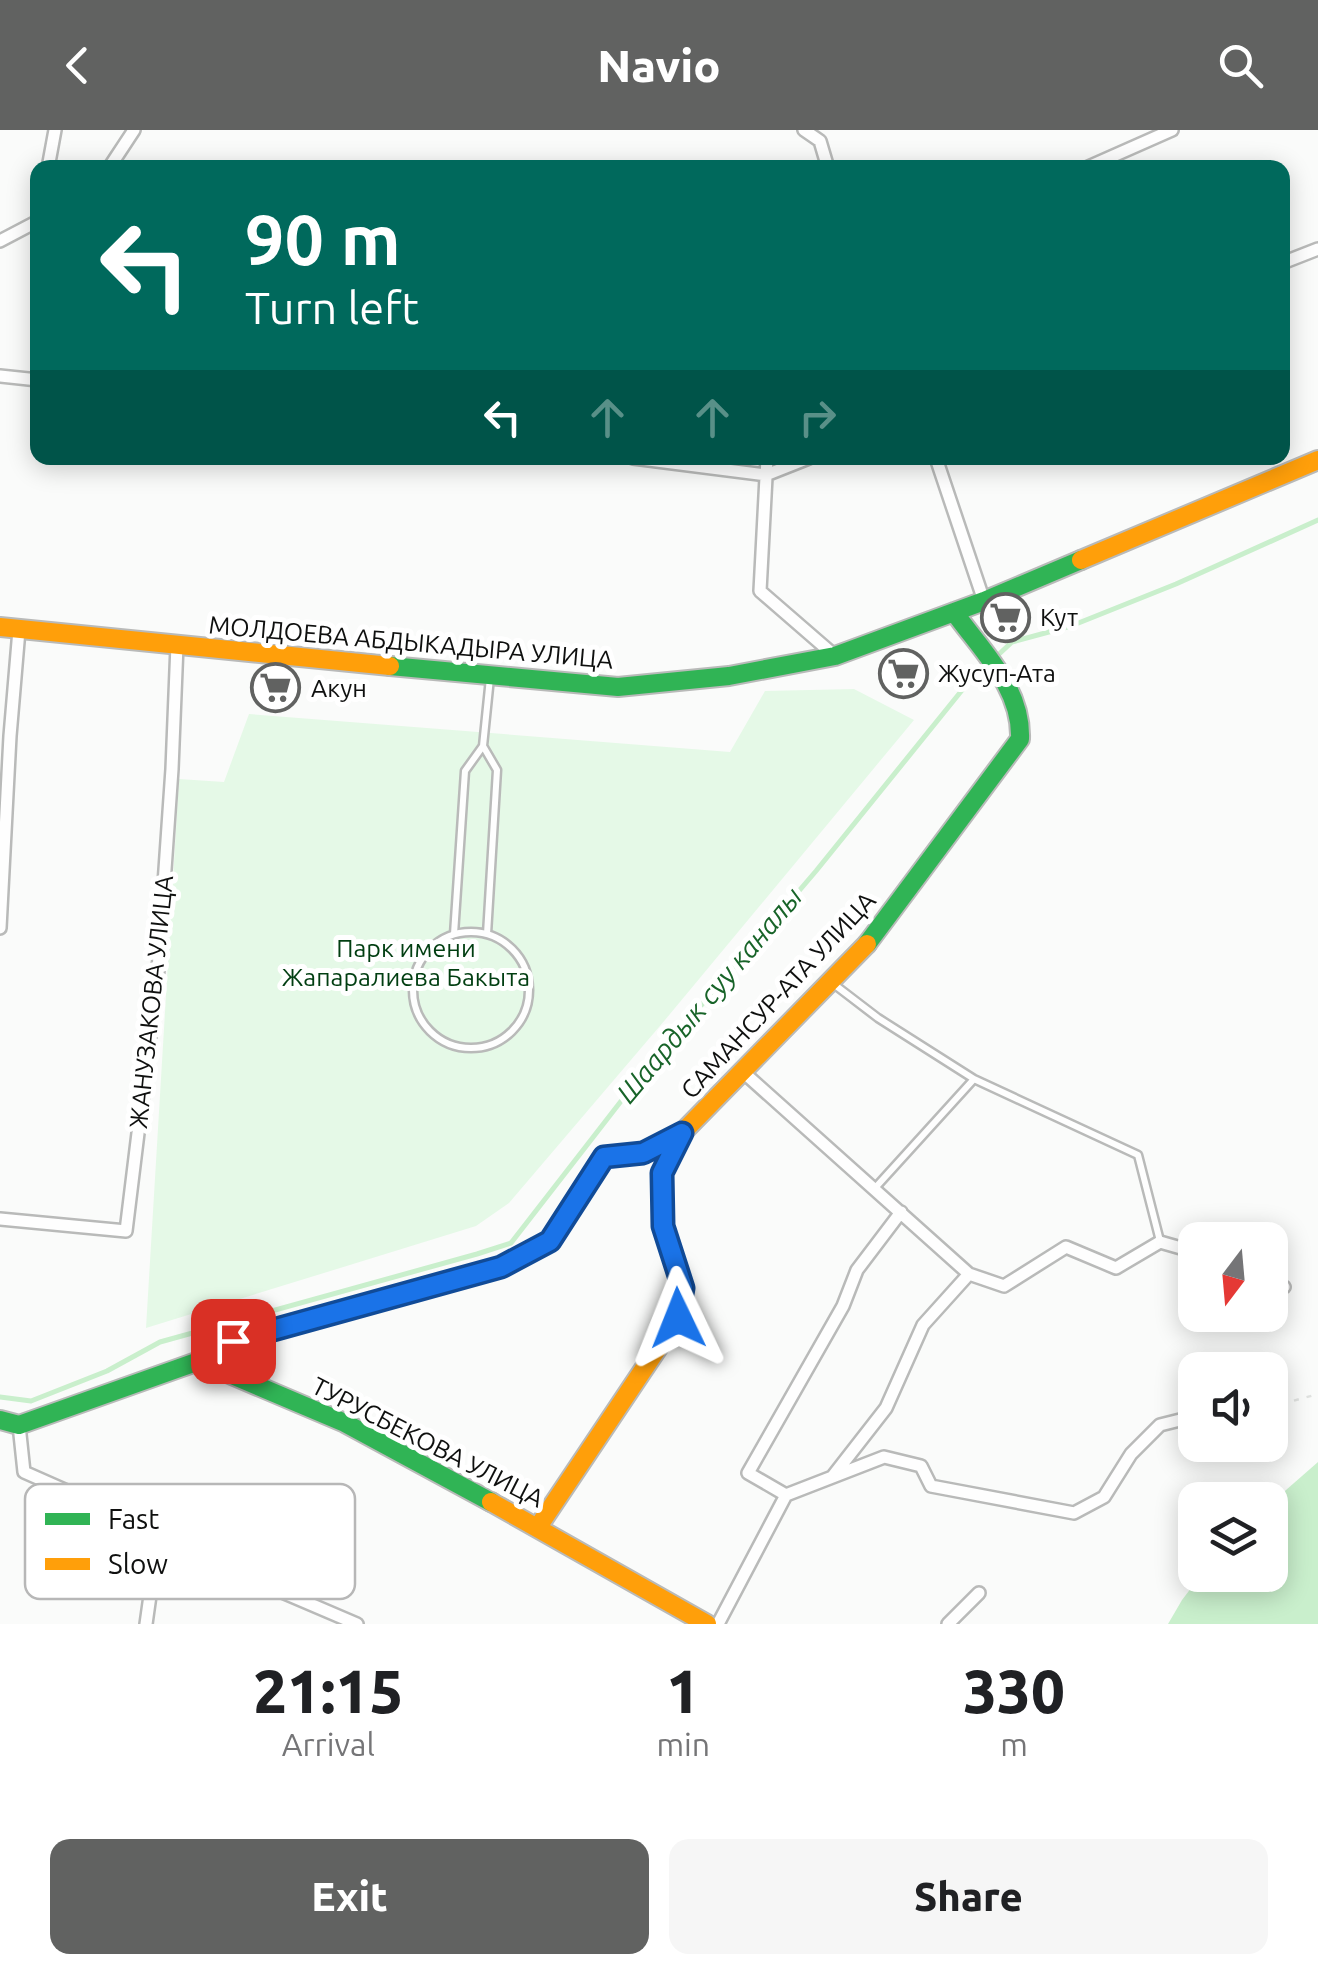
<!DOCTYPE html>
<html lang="en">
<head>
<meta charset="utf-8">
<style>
	:root { --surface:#fff; --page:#f6f6f6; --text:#202124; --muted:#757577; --accent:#616261 }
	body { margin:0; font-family:Ubuntu,sans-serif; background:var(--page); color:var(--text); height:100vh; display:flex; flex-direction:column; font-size:38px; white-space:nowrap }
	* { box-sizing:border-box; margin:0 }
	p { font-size:32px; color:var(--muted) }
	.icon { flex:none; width:55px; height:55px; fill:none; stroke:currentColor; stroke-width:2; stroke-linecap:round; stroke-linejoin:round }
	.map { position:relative; height:1494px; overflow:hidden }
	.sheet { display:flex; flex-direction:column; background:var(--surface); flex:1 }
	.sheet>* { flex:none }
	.banner { position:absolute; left:30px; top:30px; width:1260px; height:305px; border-radius:20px; box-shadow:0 5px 25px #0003; background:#00695c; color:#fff; overflow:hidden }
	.needle { width:65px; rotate:196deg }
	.buttons { position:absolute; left:1178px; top:1092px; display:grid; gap:20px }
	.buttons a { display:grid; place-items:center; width:110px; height:110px; border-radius:20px; background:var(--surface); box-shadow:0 5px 25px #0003; font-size:50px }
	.pin { position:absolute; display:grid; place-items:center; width:85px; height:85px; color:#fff; margin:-42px; border-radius:20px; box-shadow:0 5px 15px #0006 }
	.me { position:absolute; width:110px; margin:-55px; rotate:358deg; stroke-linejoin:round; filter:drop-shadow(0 0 8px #0008) }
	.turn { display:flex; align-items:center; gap:35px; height:210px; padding:0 50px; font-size:45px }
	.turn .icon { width:130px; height:130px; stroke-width:2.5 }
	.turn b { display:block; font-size:70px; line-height:85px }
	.lanes { display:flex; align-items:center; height:95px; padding:0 50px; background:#0003; justify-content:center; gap:50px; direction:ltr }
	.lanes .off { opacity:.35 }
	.eta { display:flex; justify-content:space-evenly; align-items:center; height:170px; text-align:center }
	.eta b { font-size:60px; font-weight:800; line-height:70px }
	.cta { display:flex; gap:20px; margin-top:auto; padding:20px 50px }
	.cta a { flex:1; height:115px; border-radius:20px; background:var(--accent); color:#fff; font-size:40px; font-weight:800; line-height:115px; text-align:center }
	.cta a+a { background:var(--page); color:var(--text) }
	header { display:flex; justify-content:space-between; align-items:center; height:130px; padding:0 50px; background:var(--accent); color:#fff; font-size:45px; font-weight:800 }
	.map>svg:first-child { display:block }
</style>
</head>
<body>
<header><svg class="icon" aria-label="back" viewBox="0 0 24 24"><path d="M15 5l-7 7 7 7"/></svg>Navio<svg class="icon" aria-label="search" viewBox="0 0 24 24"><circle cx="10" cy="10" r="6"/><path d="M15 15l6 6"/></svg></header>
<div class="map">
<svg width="1318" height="1494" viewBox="0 0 1318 1494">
	<rect width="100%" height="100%" fill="#fafbfa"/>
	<path fill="#e5f9e7" d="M854,559L914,590L665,890L509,1073L476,1096L146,1198L179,649L224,652L249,584L730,622L765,561Z"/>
	<path fill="#c9efcc" d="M1318,1332V1494H1168L1182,1470L1201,1445H1270V1374Z"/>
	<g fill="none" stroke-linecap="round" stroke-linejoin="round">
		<path stroke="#c9efcc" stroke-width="5" d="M0,1267L31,1271L107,1241L160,1212L477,1124L511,1113L639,948L816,741L967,554L1012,512L1071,496L1176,454L1318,390"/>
		<defs>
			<path id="lane" d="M413 860a58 58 0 1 1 116 0a58 58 0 1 1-116 0Z
				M454,804L465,641L483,616
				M487,804L497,640L483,616L490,548
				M831,852L878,888L974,949L1138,1025L1160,1111
				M875,1058L974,949"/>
			<path id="street" d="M804,0L820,11L828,38
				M48,38L55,0
				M109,38L134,0
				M1086,38L1172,0
				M0,111L38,91
				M1282,133L1318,119
				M0,246L38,250
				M633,328L766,345L809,328
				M767,328L760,461L835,526
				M936,328L984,471
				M0,798L10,606L19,500
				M742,941L969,1144L1004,1156L1066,1117L1116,1138L1160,1112L1195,1122
				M0,1089L126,1101L158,840L172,639L177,515
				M1270,1150L1284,1157
				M199,1231L233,1211L501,1137L550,1111L604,1027L643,1023L682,1003
				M19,1295L24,1342L101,1376L158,1409L357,1494
				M833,1346L886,1278L923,1195L969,1144
				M786,1365L748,1343L843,1176L857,1140L901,1082
				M146,1494L158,1409
				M718,1494L786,1365L884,1327L921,1336L931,1356L1074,1383L1104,1367L1131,1324L1160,1295L1192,1287
				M948,1494L979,1463"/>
			<path id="fast" d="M390,536L618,557L729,546L835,526L984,471L1081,430
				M867,814L1020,609C1022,558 982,521 954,482
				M0,1290L19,1295L199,1231L345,1293L491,1372"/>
			<path id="slow" d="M1081,430L1318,330
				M0,497L390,536
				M491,1372L707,1494
				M538,1397L678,1188L683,1158L663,1097L662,1043L682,1003L867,814"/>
		</defs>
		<use href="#lane" stroke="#b9bab9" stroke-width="11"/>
		<use href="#street" stroke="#b9bab9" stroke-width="16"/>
		<use href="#fast" stroke="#b9bab9" stroke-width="22"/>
		<use href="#slow" stroke="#b9bab9" stroke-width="22"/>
		<path stroke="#e0e2e0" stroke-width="2.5" stroke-dasharray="5 8" stroke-linecap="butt" d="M1270,1280L1278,1275L1318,1264"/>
		<use href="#lane" stroke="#fefefe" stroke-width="6"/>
		<use href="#street" stroke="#fefefe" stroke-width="11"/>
		<use href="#fast" stroke="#30b455" stroke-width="18"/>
		<use href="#slow" stroke="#ff9f0a" stroke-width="18"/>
	</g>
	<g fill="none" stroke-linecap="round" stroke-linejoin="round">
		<defs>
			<path id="route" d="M233,1211L501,1137L550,1111L604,1027L643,1023L682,1003L662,1043L663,1096L683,1158L678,1188"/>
		</defs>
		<use href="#route" stroke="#114b97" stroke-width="25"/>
		<use href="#route" stroke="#1a73e8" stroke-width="18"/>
	</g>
	<defs>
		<symbol id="supermarket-ring" viewBox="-11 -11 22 22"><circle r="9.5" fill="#fff" stroke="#616261" stroke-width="1.5"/><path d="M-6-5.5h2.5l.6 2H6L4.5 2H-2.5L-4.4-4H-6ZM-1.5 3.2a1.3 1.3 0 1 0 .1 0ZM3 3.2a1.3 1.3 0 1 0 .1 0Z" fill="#616261"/></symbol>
	</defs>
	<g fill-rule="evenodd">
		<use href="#supermarket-ring" x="978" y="460" width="55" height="55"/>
		<use href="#supermarket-ring" x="876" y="516" width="55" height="55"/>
		<use href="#supermarket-ring" x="248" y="530" width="55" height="55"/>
	</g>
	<g text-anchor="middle" stroke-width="10" stroke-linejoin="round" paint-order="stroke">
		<g font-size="25" fill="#0f100f" stroke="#fff" text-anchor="start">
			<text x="1040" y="496">Кут</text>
			<text x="938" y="552">Жусуп-Ата</text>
			<text x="311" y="567">Акун</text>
		</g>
		<g font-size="25" fill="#0f100f" stroke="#fff">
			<text transform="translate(411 512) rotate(5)" y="9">МОЛДОЕВА АБДЫКАДЫРА УЛИЦА</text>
			<text transform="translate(778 865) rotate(-47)" y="9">САМАНСУР-АТА УЛИЦА</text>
			<text transform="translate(151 872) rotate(-84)" y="9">ЖАНУЗАКОВА УЛИЦА</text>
			<text transform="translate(428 1312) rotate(27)" y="9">ТУРУСБЕКОВА УЛИЦА</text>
		</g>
		<g font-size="25" fill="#013e11" stroke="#fff">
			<text x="406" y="827">Парк имени<tspan x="406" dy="29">Жапаралиева Бакыта</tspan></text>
		</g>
		<g font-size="28" font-style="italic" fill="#186429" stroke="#fff">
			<text transform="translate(709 865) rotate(-50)" y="10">Шаардык суу каналы</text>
		</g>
	</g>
	<rect x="25" y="1354" width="330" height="115" rx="15" fill="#fff" stroke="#b7b7b7" stroke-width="2.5"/>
	<rect x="45" y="1383" width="45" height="12" fill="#30b455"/>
	<rect x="45" y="1428" width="45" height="12" fill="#ff9f0a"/>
	<g font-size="28" fill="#0f100f">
		<text x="108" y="1399">Fast</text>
		<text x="108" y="1444">Slow</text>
	</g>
</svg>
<div class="buttons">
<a><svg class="needle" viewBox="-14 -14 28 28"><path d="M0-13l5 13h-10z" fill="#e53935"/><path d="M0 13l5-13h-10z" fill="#757577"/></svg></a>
<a><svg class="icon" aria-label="sound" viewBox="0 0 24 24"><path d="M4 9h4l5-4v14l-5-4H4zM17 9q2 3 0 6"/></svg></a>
<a><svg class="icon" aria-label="layers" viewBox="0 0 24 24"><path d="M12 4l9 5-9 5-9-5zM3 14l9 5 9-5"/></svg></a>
</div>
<div class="pin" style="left:233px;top:1211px;background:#d93025"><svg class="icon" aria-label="arrive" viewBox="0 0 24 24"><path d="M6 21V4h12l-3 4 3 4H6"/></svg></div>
<svg class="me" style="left:678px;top:1188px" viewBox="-20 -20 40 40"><path d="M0-17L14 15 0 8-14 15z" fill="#1a73e8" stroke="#fff" stroke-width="4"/></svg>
<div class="banner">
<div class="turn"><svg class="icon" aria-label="left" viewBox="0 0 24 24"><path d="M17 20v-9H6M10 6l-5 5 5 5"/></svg><div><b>90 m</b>Turn left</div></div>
<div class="lanes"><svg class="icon" aria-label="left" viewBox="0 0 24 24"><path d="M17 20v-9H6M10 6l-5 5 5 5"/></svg><svg class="icon off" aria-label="ahead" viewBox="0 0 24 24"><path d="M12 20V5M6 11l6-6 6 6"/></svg><svg class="icon off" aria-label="ahead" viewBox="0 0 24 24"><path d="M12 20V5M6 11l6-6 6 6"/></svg><svg class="icon off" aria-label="right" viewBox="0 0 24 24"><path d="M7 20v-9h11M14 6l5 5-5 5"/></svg></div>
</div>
</div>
<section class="sheet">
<div class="eta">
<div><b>21:15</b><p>Arrival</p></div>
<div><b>1</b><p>min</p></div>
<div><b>330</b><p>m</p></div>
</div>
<div class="cta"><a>Exit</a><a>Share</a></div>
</section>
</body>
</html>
